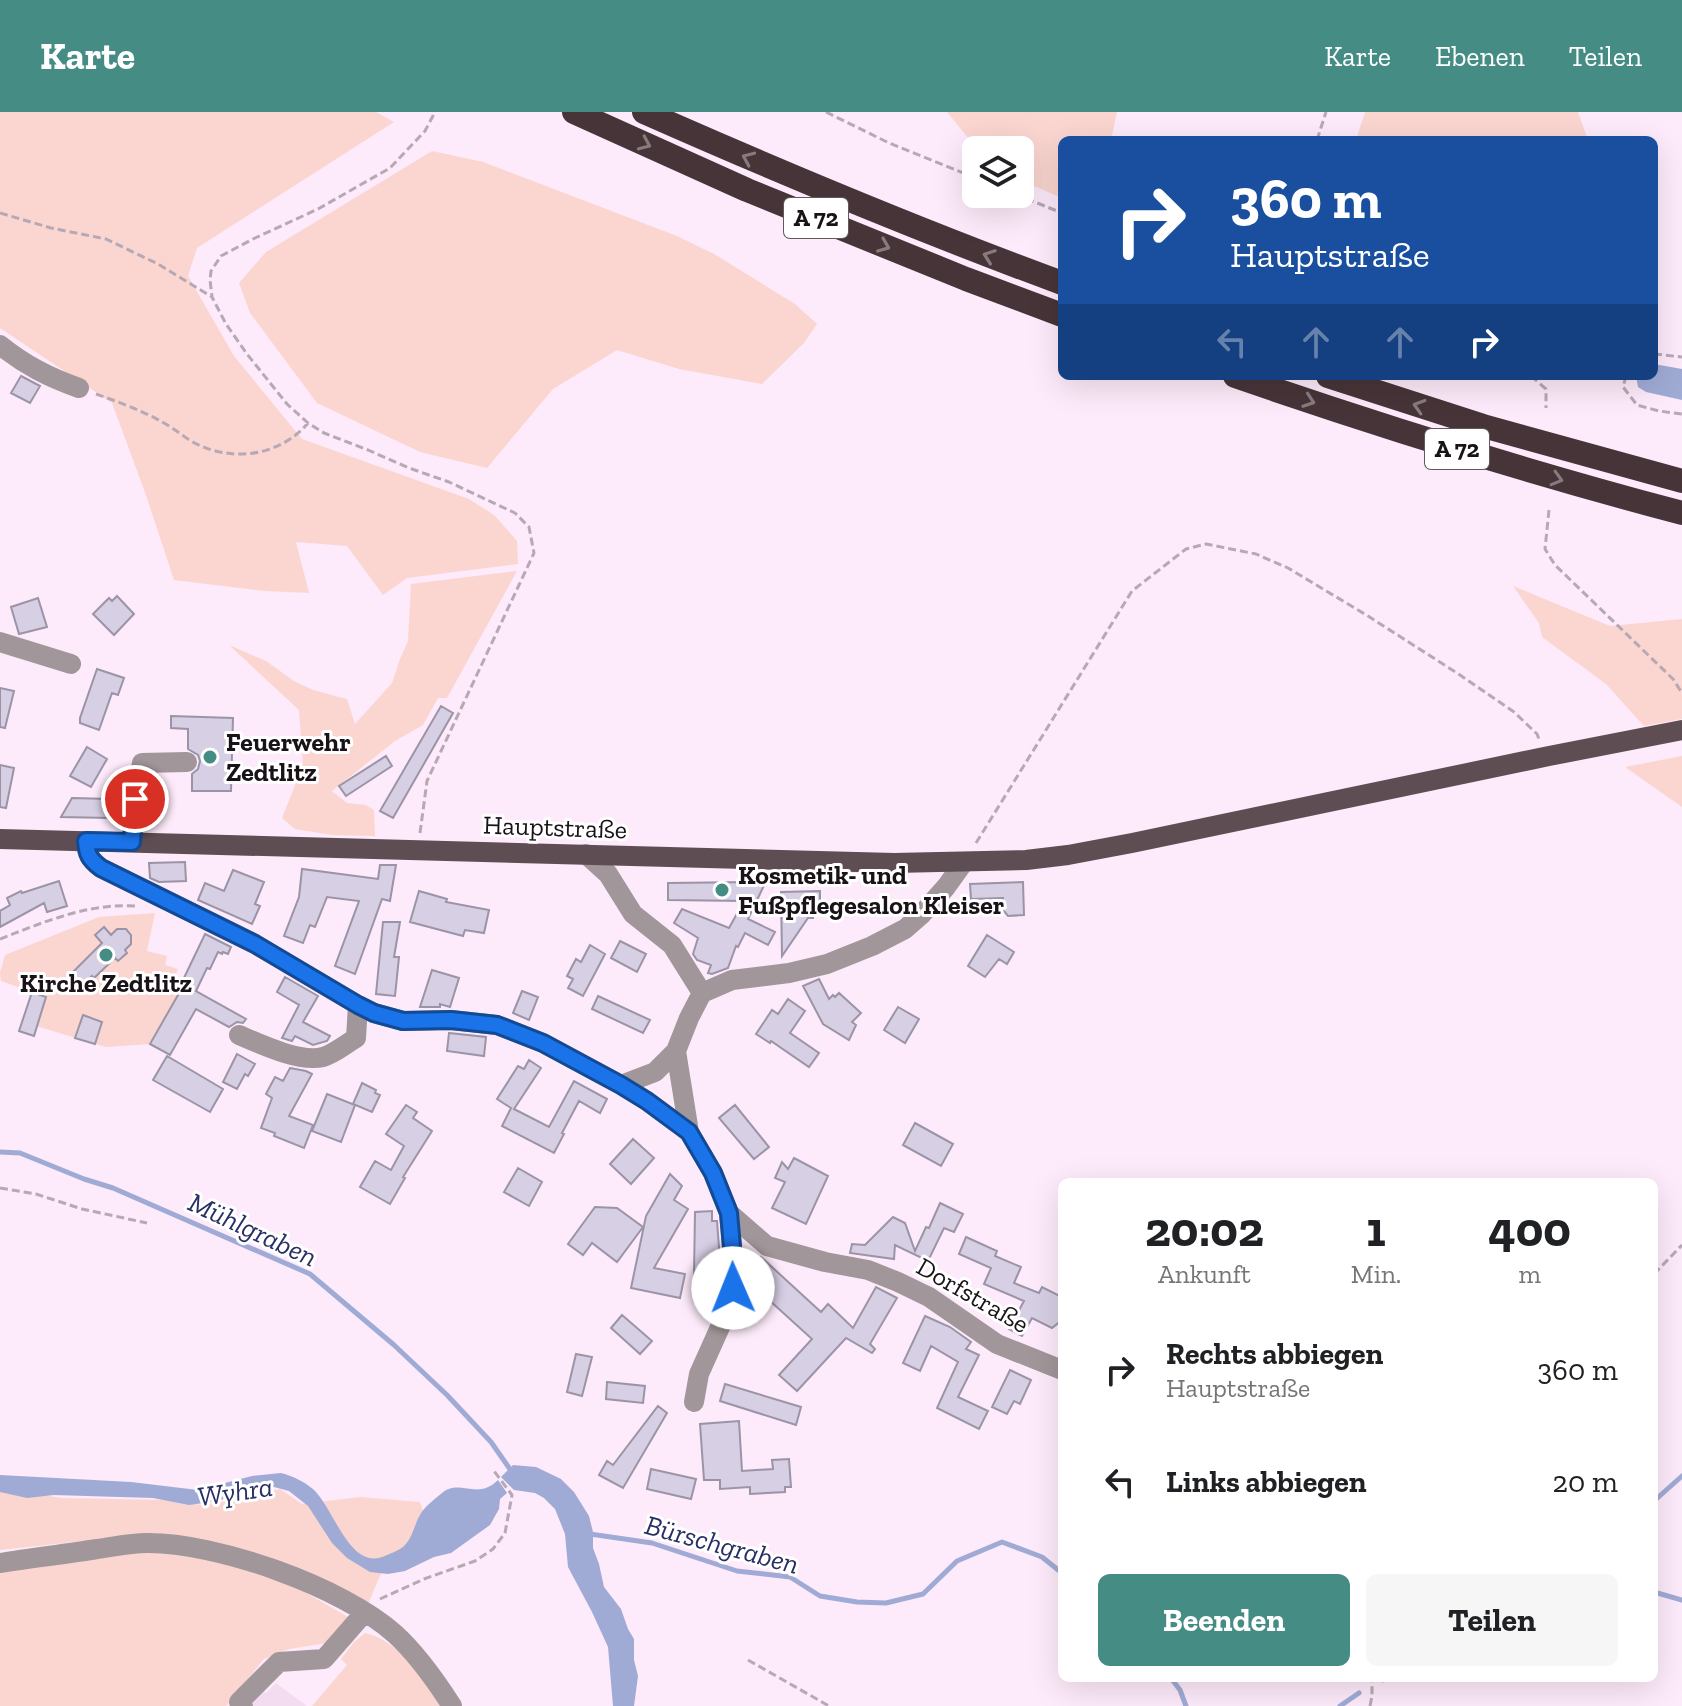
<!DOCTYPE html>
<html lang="de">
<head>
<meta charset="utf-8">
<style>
	:root { --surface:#fff; --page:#f6f6f6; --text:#202124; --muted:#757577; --accent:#458c84 }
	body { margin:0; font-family:"Zilla Slab",serif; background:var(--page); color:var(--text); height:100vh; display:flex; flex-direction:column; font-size:30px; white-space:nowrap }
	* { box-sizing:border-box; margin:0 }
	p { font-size:26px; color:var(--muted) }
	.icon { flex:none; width:44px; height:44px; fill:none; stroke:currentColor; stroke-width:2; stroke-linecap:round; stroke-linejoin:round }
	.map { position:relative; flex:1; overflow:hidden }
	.sheet { position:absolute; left:1058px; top:1066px; width:600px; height:504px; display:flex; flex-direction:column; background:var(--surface); border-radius:12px; box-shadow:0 8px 32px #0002 }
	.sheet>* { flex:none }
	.top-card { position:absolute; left:1058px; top:24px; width:600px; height:244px; border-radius:12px; box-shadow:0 8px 32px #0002; background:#1a4fa0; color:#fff; overflow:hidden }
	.fabs { position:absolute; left:962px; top:24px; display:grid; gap:16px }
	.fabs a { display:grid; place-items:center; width:72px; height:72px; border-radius:12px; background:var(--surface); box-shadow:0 8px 32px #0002; font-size:40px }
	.pin { position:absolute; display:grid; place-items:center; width:68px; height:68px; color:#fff; margin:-34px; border:4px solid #fff; border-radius:50%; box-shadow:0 2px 8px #0007 }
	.me { position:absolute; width:88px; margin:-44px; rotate:359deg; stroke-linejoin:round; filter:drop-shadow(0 0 6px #0008) }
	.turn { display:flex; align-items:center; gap:28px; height:168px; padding:0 40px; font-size:36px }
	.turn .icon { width:104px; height:104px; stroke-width:2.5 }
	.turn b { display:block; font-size:56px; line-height:68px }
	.lanes { display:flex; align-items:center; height:76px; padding:0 40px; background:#0003; justify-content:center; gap:40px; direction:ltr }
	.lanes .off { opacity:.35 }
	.eta { display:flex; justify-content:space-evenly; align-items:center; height:136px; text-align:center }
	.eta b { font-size:48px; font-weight:700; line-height:56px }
	.primary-button { display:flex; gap:16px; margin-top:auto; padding:16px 40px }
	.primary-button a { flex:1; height:92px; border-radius:12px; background:var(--accent); color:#fff; font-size:32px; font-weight:700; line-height:92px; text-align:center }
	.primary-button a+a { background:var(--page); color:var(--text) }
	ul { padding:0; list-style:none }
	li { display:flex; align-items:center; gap:24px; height:112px; padding:0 40px }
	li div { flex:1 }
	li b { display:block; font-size:30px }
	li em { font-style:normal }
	header { display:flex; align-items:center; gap:48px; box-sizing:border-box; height:112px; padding:0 40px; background:var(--accent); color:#fff }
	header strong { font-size:38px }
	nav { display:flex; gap:44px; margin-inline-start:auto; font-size:28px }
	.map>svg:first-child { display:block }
</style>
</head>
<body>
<header>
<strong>Karte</strong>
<nav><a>Karte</a><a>Ebenen</a><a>Teilen</a></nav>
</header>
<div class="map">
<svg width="1682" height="1594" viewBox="0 0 1682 1594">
	<rect width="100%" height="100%" fill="#fdeafa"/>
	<path fill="#f4dcf0" d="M276,1571L307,1594H248L258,1575L266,1581Z"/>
	<path fill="#fbd6d0" d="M0,0H376L394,10L197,136L188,164L234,244L302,327L469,387L494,403L517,429L518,452L407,466L383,483L347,434L296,430L309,481L265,479L174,468L146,383L112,291L0,216Z
		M947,0H1117L1111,28H1062V86L1020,68V38H978Z
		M1365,0H1578L1588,28H1356Z
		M432,39L483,50L677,124L714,142L795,192L817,212L804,231L762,272L679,257L617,238L553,277L487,356L420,340L317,291L250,201L239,171L266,140Z
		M517,459L447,586H438L423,613L395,629L332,679L347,691L366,693L374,698L375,724L332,723L295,717L282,706L303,653L299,598L229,533L266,549L294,569L313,578L347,587L355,612L392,571L400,547L408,529L411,472Z
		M1513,474L1610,514L1682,507V607L1644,614L1606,572L1542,525L1539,511Z
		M1682,644V695L1625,655Z
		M155,801L147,839L167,844L165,853L178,857L174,868L183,873L150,932L106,935L36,914L46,885L1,869L0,861L5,843L99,805Z
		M0,1376L61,1386L166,1388L203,1393L246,1386L280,1377L302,1392L360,1385L420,1390L426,1408L415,1440L389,1448L379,1466L368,1492L202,1429L157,1421L0,1438Z
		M155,1439L209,1446L296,1475L348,1505L327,1531L289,1537L264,1547L226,1594H0V1459Z
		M365,1521C398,1528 425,1568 444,1594H312L347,1553L341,1547L354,1530Z"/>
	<path fill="#a0abd5" d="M1654,252L1682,257V288L1646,280L1638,275L1636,264H1654Z
		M513,1353L536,1355L561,1367L574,1380L589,1404L593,1420V1436L599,1452L604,1475L621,1497L628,1517L634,1527V1548L638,1564L634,1594H613L608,1535L592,1500L568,1455L565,1422L555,1397L544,1386L535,1381L514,1378L501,1365Z
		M281,1361C293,1364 303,1369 313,1377C335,1397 350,1462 387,1443C392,1441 399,1438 403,1435C413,1426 414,1413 420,1403C424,1395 435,1387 442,1381C460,1366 477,1389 498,1368L507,1381L500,1387L499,1397L490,1413L451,1441L434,1445L405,1459L388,1462L370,1460L347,1446L332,1431L308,1394L289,1379L274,1375H253L218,1389L189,1393L153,1386L54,1383L27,1386L0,1380V1363L131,1370L198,1378L252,1364Z"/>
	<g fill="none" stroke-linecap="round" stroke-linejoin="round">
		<path stroke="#a0abd5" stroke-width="5" d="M0,1040L20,1041L84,1067L113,1076L310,1162L394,1233L447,1283L491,1330L512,1360
			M1654,1389L1682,1364
			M590,1422L652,1431L737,1459L790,1465L820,1484L857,1490L886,1491L923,1482L957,1449L1002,1430L1042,1445L1062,1461
			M1654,1480L1682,1488
			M1171,1566L1180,1578L1186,1594
			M1383,1568L1387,1566
			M1340,1594L1359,1581"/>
	</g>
	<path fill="#d7cfe4" stroke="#9b94a7" stroke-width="2" d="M21,264L40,274L30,291L11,281Z
		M117,484L134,502L114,523L93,502L109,486L112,489Z
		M38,486L47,515L19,522L11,495Z
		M97,557L124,566L118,583L112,581L99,618L80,611V606Z
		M0,576L14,579L5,616L0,615Z
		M441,594L453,601L393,706L380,699Z
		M171,604L233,606L231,679H192V662L198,657L200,649L198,643L188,637V617L171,616Z
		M87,635L107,647L91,675L70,664Z
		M386,644L392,654L346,684L339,674Z
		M0,653L14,656L6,696L0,695Z
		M72,686L110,687L111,706L61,705Z
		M185,750L186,769L159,770L150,766L149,751Z
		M380,753H396L390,789L382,787L355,862L335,854L359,789L327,785L315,815L310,813L303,831L284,824L299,785L302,757L378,767Z
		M233,758L264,770L255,792L260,794L252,812L198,788L205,771L224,779Z
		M759,760L768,765L748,807L775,820L768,833L745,821L738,835L736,834L728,856L712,862L708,861L711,853L697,848L693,842L698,826L674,811L682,797L729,816L744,789L668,788V771L753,770Z
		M59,769L67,794L47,800L44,791L0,815V799L10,793L7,786L21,779L22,781Z
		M1023,770L1024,803L1008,804L1003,798V786L971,787L970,772Z
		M419,779L447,787L446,790L489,798L484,821L465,818L463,824L410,810Z
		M820,779V802H813V806H808L782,844L781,780Z
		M383,810H400L394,845H399L395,884L376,882Z
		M104,815L111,823L117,817H126L131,823V832L125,838L127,841L118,849L115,846L94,866L92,864L81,874L70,863L102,831L95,823Z
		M205,822L231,835L228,842L223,840L222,842L218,840L210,857L207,856L196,879L246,907L243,911L237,910L229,915L196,897L170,943L150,932L186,869L183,868Z
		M987,823L1014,840L1007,852L999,847L985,865L968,854Z
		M620,829L646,842L637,860L611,846Z
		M590,833L605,842L583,884L568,876L573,867L567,864L576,847L581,850Z
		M432,858L459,866L450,895L440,892V895H420Z
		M285,865L318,884L303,910L330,924L327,929L313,933L295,924L292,929L282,926L299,893L277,880Z
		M819,867L829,887L833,883L835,885L839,881L861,901L852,910L856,913L849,928L823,912L803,874Z
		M522,879L538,885L529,908L513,901Z
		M32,880L46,885L34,924L19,919Z
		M598,884L650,908L643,921L592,897Z
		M788,887L805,899L790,921L819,941L809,955L771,929L770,931L756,922L772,898L778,902Z
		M898,895L919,907L905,931L884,918Z
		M83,903L102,910L95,932L75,926Z
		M449,921L486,925L484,944L447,939Z
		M237,942L255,952L248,964L245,962L237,977L223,970Z
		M167,944L223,977L210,1000L153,968Z
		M529,948L541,956L514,997L549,1015L574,969L607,987L600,1001L579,989L562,1021L564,1022L554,1041L502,1014L511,996L497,987L518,954L524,957Z
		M290,956L306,959L312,962L289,1004L313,1013L304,1036L274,1024L275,1021L261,1016L272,986L266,982L275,965L283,969Z
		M362,971L376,978L375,981L380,983L372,1000L353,992Z
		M327,982L355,993L341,1030L312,1019Z
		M406,993L417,1000L413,1006L432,1019L403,1065L405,1066L390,1092L360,1075L375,1049L391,1058L404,1034L386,1022Z
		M735,993L769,1035L754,1047L719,1006Z
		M915,1011L953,1032L941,1054L903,1033Z
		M633,1027L654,1046L631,1072L610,1052Z
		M794,1046L828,1064L806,1112L772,1096L785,1070L775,1066L782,1050L788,1057Z
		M518,1056L542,1070L529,1094L504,1080Z
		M670,1062L682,1074L674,1088L688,1097L654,1156L685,1162L680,1186L631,1176L646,1104Z
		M940,1091L963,1102L954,1120L944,1116L928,1149L895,1133L894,1147L850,1141L852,1132L865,1133L893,1105L905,1111L915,1139L926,1115L929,1116Z
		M595,1095L617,1096L643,1115L617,1150L592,1131L583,1143L568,1132Z
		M712,1099V1109H717L721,1162H694L695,1100Z
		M966,1125L997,1139L995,1144L1021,1155L1014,1171L1039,1181L1042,1175L1062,1185V1208L1052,1216L1032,1206L1022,1224L1009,1217L1024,1189L984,1172L991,1156L959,1142Z
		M761,1145L821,1200L828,1192L853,1216L876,1175L897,1186L870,1232L875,1237L872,1241L846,1226L797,1279L779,1263L812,1227L748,1169L747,1160Z
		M622,1203L652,1229L640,1242L611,1216Z
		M925,1204L950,1215L971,1230L966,1237L979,1243L958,1285L988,1299L979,1317L937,1296L958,1250L931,1234L920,1259L903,1251Z
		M576,1242L592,1245L582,1284L567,1280Z
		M1010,1258L1031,1268L1020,1292L1014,1289L1007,1302L992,1295Z
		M607,1270L645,1274L643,1291L606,1287Z
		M725,1272L801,1295L796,1313L720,1289Z
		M658,1294L667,1301L623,1376L599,1363L607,1349L613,1353Z
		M739,1309L742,1359L773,1357L772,1348L789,1347L791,1375H785V1380L750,1382V1375L720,1377V1368H704L700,1312Z
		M651,1357L696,1367L691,1387L647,1377Z"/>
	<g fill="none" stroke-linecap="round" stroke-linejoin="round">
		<path stroke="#b7a8b5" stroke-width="3" stroke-dasharray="8 4" stroke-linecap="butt" d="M826,0L889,31L976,66
			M1317,28L1326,0
			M1015,82L1062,101
			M0,101L51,116L106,127L158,152L212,185
			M1654,242L1682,245
			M1531,264L1546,277V296
			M1626,264L1623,275L1637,293L1659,299L1682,302
			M96,282C119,290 143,299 164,311C177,318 188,329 201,334C238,350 282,342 308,311
			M1549,398L1545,437L1555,453L1673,567L1682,581
			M420,721L427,669L534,441L529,415L515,401L449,370L409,356L368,338L324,321L308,311L287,292L247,242L226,212L212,185L210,168L211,159L221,144L255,126L318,97L390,56L425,19L435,0
			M976,731L1132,479L1186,437L1206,432L1256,442L1288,456L1368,504L1460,563L1514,600L1537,622L1539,627
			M0,827C44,810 88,791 135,794
			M0,1076L36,1082L82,1097L147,1111
			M1654,1162L1682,1133
			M380,1487L424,1467L475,1449L493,1437L505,1421L512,1383L494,1359
			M748,1548L829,1594
			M1370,1594L1372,1584V1566"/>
		<path stroke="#a19699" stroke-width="20" d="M0,233C25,253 48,265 79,276
			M0,530L71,552
			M122,668L124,706
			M86,729C87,742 89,747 101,756L255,832L358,893L374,901L403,909L451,908L497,913L543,931L621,973L647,989L689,1020L713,1061L729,1101L735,1169L725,1204L699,1262L694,1290
			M132,730L135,687L142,651L187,650
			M586,742L608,762L633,802L672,833L702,881
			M239,923C260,932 300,951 323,945C334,942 346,932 356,926L358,893
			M621,973L655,960L676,939
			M689,1020L676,939L689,906L702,881L732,868L789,861L827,852L872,834L905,817L921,803L946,775L964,750
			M729,1101L767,1134L825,1150L868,1158L898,1170L929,1185L997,1232L1062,1258
			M0,1451C32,1446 65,1442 97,1437C113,1435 130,1431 146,1431C216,1430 343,1475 395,1522C417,1542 436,1569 452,1594
			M243,1594L239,1590L279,1550L324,1547L365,1500"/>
		<path stroke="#5e4d52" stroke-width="20" d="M0,727L894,751L1026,748L1068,743L1132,731L1549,644L1682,618"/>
		<path stroke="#473439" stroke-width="24" d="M574,0L747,78L966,167L1062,203
			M644,0C782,61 921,119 1062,171
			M1235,264C1383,315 1531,361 1682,401
			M1328,264L1483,314L1682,369"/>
	</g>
	<defs><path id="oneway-chevron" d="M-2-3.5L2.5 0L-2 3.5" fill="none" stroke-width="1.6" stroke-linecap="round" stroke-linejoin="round" transform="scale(2)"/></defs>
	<g stroke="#877b7e">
		<use href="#oneway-chevron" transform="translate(645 32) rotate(24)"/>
		<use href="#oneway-chevron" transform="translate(748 46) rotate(-156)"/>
		<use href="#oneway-chevron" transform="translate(884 134) rotate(22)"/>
		<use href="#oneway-chevron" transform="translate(989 144) rotate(-160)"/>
		<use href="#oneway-chevron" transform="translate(1309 289) rotate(19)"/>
		<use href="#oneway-chevron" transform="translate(1419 294) rotate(-163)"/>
		<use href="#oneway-chevron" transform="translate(1557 367) rotate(16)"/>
	</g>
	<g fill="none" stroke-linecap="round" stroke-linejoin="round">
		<defs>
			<path id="route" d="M135,687L132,730L86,729C87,742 89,747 101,756L255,832L358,893L374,901L403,909L451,908L497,913L543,931L621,973L647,989L689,1020L713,1061L729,1101L735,1169L733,1176"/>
		</defs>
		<use href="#route" stroke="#114b97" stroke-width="20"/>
		<use href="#route" stroke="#1a73e8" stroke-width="14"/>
	</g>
	<g fill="#458c84" stroke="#fff" stroke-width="3">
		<circle cx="210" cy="645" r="8"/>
		<circle cx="722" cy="778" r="8"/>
		<circle cx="106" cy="843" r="8"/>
	</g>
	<g text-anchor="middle" stroke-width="6" stroke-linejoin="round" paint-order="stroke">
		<g fill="#fff" stroke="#5e5a5d" stroke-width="2">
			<rect x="784" y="86" width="64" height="40" rx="6"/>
			<rect x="1425" y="317" width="64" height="40" rx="6"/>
		</g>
		<g font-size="24" font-weight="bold" fill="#191318">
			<text x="816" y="114">A 72</text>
			<text x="1457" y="345">A 72</text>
		</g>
		<g font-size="26" font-weight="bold" fill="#191318" stroke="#fff" text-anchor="start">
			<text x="226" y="639">Feuerwehr<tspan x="226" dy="30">Zedtlitz</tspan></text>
			<text x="738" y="772">Kosmetik- und<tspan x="738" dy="30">Fußpflegesalon Kleiser</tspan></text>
			<text x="106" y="880" text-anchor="middle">Kirche Zedtlitz</text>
		</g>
		<g font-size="26" fill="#191318" stroke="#fff">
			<text transform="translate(555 715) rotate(2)" y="9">Hauptstraße</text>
			<text transform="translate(973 1183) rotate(30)" y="9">Dorfstraße</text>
		</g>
		<g font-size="28" font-style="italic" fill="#272f64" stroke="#fff">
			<text transform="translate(253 1117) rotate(25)" y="10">Mühlgraben</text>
			<text transform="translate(235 1379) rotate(-8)" y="10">Wyhra</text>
			<text transform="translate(722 1432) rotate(15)" y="10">Bürschgraben</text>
		</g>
	</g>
</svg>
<div class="fabs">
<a><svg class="icon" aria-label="layers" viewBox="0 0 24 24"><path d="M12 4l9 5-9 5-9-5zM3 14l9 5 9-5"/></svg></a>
</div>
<div class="pin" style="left:135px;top:687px;background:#d93025"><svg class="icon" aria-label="arrive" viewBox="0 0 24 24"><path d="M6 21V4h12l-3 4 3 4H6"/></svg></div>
<svg class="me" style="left:733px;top:1176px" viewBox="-20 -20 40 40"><circle r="19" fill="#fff"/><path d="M0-13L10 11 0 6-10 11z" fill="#1a73e8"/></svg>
<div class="top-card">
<div class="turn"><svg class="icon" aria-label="right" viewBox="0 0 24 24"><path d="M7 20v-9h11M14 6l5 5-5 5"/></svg><div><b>360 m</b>Hauptstraße</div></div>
<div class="lanes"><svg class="icon off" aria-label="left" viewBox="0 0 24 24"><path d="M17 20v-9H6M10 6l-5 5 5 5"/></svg><svg class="icon off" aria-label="ahead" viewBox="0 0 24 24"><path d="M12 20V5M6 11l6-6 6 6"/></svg><svg class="icon off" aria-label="ahead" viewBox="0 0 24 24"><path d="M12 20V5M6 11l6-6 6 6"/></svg><svg class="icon" aria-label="right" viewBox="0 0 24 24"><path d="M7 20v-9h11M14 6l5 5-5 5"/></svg></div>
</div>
<section class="sheet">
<div class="eta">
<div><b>20:02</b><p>Ankunft</p></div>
<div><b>1</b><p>Min.</p></div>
<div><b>400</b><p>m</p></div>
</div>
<ul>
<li><svg class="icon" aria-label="right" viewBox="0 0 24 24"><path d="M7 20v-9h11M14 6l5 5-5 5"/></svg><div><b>Rechts abbiegen</b><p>Hauptstraße</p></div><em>360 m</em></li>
<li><svg class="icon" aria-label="left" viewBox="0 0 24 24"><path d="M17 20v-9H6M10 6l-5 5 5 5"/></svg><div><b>Links abbiegen</b></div><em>20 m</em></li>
</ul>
<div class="primary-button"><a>Beenden</a><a>Teilen</a></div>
</section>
</div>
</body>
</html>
